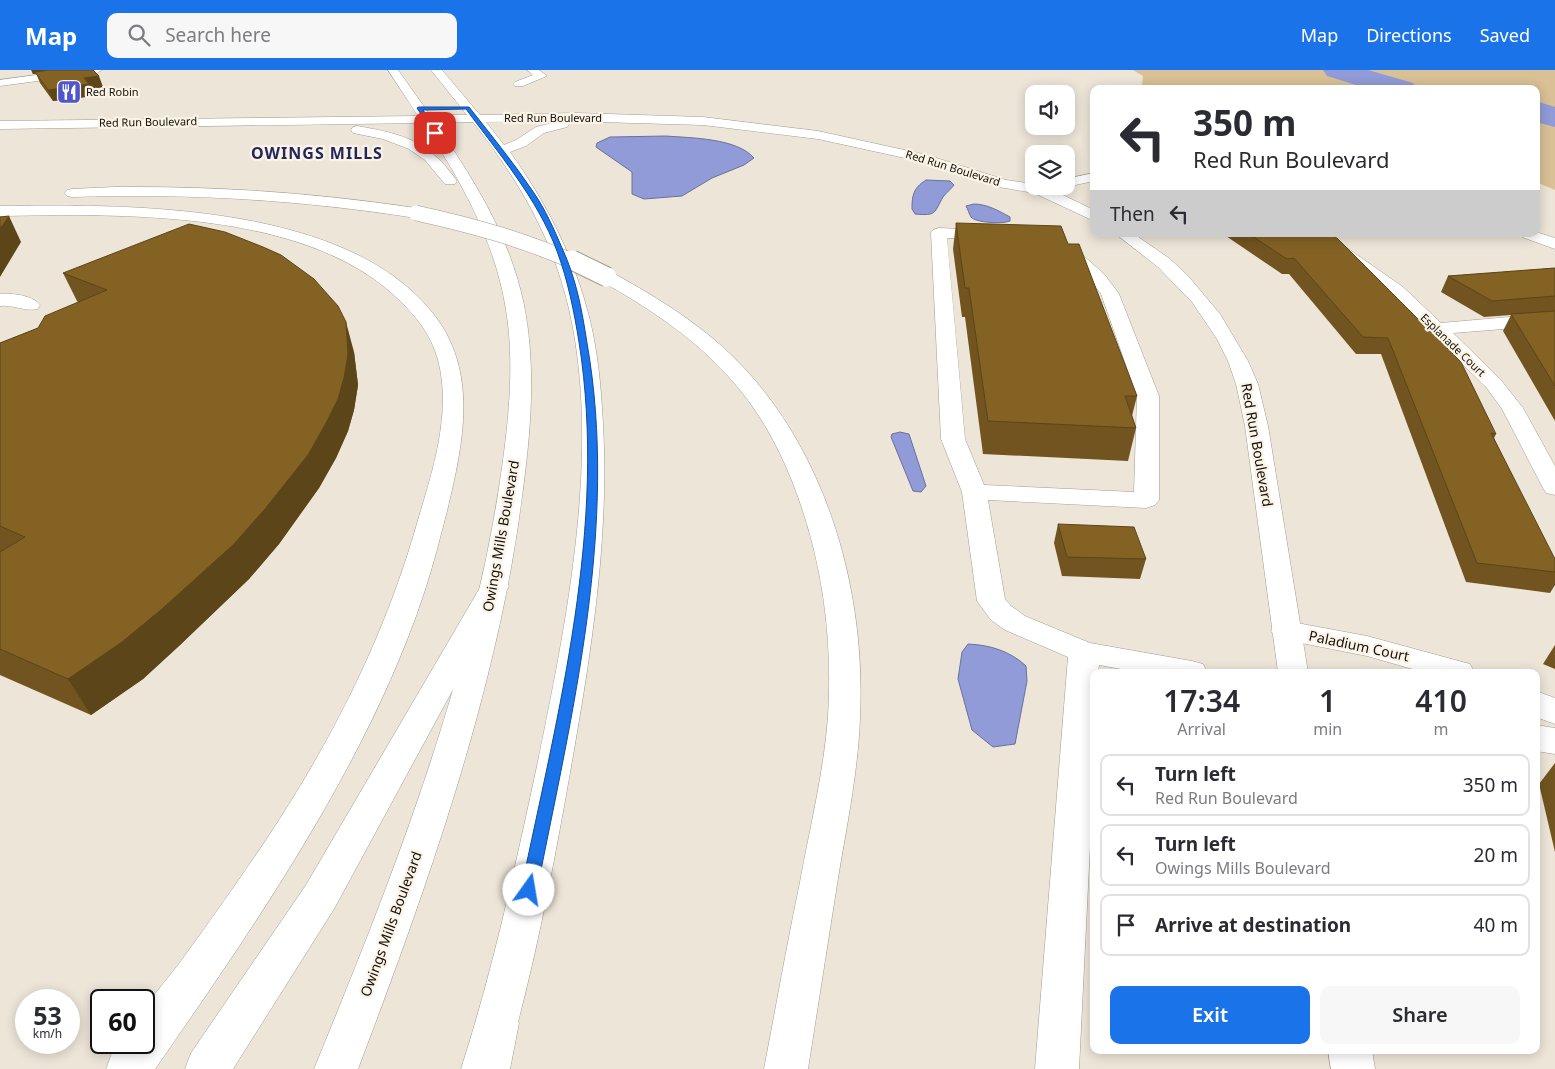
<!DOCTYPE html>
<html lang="en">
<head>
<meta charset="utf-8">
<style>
	:root { --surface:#fff; --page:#f7f7f7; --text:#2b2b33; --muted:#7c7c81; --line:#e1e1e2; --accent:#1a73e8 }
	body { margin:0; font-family:"Noto Sans",sans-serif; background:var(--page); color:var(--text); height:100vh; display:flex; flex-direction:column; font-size:19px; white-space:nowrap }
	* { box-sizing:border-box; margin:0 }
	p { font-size:16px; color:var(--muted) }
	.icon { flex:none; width:28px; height:28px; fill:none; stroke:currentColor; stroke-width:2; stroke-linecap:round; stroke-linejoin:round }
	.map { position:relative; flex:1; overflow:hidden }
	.details { position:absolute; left:1090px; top:599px; width:450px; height:385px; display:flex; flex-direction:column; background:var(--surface); border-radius:10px; box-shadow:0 2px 12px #0003 }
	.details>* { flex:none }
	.banner { position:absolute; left:1090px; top:15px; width:450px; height:152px; border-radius:10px; box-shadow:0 2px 12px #0003; background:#fff; color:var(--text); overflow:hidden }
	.fabs { position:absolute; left:1025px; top:15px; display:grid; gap:10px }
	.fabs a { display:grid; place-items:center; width:50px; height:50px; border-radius:10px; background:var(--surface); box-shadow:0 2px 12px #0003; font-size:25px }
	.speed { position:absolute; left:15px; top:919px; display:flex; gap:10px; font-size:25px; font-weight:700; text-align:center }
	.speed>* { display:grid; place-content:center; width:65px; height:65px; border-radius:50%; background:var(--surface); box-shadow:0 2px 12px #0003; line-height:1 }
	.speed small { font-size:12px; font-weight:400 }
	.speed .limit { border:2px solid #111; border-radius:8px; background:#fff; color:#111 }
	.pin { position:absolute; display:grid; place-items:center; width:42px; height:42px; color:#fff; margin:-21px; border-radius:10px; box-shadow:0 2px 8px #0006 }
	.me { position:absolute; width:55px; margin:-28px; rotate:13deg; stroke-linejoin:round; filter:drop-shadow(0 0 4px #0008) }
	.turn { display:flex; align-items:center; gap:18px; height:105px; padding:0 20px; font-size:22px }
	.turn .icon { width:65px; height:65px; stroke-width:2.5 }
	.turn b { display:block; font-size:35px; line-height:42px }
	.then { display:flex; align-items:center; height:48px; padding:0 20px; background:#0003; gap:10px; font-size:19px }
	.eta { display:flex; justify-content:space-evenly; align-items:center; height:85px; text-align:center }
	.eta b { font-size:30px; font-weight:600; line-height:35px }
	.primary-button { display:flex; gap:10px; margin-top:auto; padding:10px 20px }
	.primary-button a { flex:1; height:58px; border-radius:10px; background:var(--accent); color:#fff; font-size:20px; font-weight:600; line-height:58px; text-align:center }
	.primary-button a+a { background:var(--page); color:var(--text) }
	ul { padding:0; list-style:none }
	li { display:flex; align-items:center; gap:15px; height:62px; margin:0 10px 8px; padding:0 10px; border:2px solid var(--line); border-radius:10px }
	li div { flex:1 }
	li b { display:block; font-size:19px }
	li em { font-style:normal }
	header { display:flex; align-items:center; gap:30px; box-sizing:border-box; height:70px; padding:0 25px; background:var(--accent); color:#fff }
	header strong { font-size:24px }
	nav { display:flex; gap:28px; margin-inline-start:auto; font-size:18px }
	.search { width:350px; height:45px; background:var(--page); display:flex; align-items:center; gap:12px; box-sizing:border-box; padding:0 18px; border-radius:10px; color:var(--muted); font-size:19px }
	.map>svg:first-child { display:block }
</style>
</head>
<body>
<header>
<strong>Map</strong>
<div class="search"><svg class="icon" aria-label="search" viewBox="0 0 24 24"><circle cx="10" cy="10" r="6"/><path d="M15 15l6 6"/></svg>Search here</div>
<nav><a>Map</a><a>Directions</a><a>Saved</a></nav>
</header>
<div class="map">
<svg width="1555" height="999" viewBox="0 0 1555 999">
	<rect width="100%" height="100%" fill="#ede5d8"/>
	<path fill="#d9c095" d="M1133,0H1555V120L1536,112V19H1152L1142,15L1143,6Z"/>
	<path fill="#909bd7" stroke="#6a719a" d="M666,66C691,68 737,68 754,88L744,95L712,108L682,126L644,129L632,124V102L596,77L597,73L610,67Z
		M926,110L950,111L954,115C951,119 946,123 943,127C934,143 937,146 915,144L912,139C912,126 913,118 926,110Z
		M974,134C987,134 999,141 1010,147V151C1003,154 976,153 971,147C969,144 968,139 966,136Z
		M900,362L909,364L926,416L921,422L913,421L891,367L892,364Z
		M968,574C990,575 1010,581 1026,596L1027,611L1015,674L993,677L972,660L958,609L962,582Z"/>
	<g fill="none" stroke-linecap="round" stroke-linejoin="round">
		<path fill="#909bd7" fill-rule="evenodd" d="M1323,0H1368L1413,13L1417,19H1369L1327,6Z
			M1536,31L1555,37V57L1536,52Z"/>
		<defs>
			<path id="minor" d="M73,0H102L97,3L0,16V10Z
				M527,0H539L547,6L523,16H515L513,14L515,12L533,5Z
				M1094,103V111L1066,117L1062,116H1066V109Z
				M939,158L1058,163L1105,205L1119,224L1159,326V430L1155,435L1146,438L988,430L1005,529L1011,536L1025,546L1090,573L1192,591L1203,594L1207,602H1137L1099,595L1098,602H1094V695L1079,999H1035L1068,587L1005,560L991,550L977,531L962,422L941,369L931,163L933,160ZM947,168L1048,171L1093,213L1101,224L1137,326L1134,422L984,415L965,369Z
				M1536,162L1555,168V179L1522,167L1520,164H1536Z
				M1309,164H1327L1403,217L1441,253L1555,243V255L1453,263L1500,309L1523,338L1555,396V425L1546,423L1543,418L1502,339L1486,317L1391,225Z
				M0,224C11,223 33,225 40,235L38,239C25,242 13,234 0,236Z
				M1286,551L1367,566L1470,594L1474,602H1423L1367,586L1276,568L1271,561L1276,554Z
				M1536,621L1555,628V654L1536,647Z
				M1536,655L1555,658V684L1536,681Z"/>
			<path id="major" d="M388,0H398L430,45H467L431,0H442L480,45L576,43L703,47L818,61L927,85L1006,110L1034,114V116H1044L1094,140V151L1034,123L999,117L923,92L818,69L703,55L565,51L569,54L567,57L544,63L526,76L510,82C545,131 571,181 587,239C596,271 600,305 602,338C611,458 592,578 571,697C553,799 534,900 505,999H461C493,900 515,798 537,696C566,555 602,382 569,239C552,166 518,109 473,52L435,53C474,109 510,167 524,235C536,296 531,359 523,419C499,616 428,814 358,999H314C390,814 468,617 499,418C508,358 516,294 505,234C493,167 460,109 423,53L0,59V51L418,46ZM561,51L536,57L516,70L504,75L486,52Z
				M357,56C404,64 429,71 457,111L455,114H445L425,90L409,79L383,69L353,63L351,60L353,57Z
				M1116,164H1134L1170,189L1188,206L1220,244L1248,291L1258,314L1268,356L1308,602H1278L1245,356L1236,314L1228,291L1217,269L1192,232L1158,197Z
				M1328,980H1372L1375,999H1331Z"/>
			<path id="highway" d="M115,117C217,116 316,123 416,138L421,140L424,143L421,146L416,148C301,130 188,123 72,127L67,126L65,123L67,120L72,119Z
				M0,136C128,134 343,133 431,241C480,300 463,374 447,441C440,468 433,496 424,523C368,692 256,854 155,999H106L112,983L120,972H144C144,964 141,949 144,941C147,932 174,901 181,891C211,850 240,809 268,767C333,669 386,564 418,450C433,400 452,342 438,290C431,264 416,246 397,228C304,139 121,144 0,146Z
				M607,202L613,203C660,229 707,258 744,298C829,389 866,525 860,648C858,701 847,755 838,808C828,872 818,935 808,999H764C776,937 787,874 800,812C810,757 824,702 828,646C833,566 822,486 792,411C777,373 756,336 728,306C692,266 647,237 601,211L598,207L601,203Z
				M495,507L505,510L509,516L334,839L233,999H185L191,983L306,815L481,516L485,510Z
				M498,932L513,938L519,953L510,999H466L477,953L483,938Z"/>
		</defs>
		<use href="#minor" stroke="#a39c8f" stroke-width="1"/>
		<use href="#major" stroke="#a39c8f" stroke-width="1"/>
		<use href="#highway" stroke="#a39c8f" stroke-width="1"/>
		<use href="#minor" fill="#fff" fill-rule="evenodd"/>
		<use href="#major" fill="#fff" fill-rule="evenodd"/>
		<use href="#highway" fill="#fff" fill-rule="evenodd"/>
		<defs>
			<path id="highway-bridge-far1" d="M416,143C470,155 523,169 574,192"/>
			<path id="highway-bridge" d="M572,190L607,207"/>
		</defs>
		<use href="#highway-bridge-far1" stroke="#a39c8f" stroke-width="16" stroke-linecap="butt"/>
		<use href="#highway-bridge" stroke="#a39c8f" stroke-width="21" stroke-linecap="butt"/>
		<use href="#highway-bridge-far1" stroke="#fff" stroke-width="15"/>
		<use href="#highway-bridge" stroke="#fff" stroke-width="19"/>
	</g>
	<path fill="#71541f" d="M31,0H93L103,17L91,19L94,26L53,31L40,13L36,3L33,4Z
		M956,153L1068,174L1137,326L1132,346L1136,358L1128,391L983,384L965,247H962L953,179Z
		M1223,164H1331L1496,364L1494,368L1555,502V515L1550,523L1466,512L1381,284H1356L1289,204H1282Z
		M1555,198V351L1503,261L1511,245L1484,247L1441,222L1448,206Z
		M63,203L354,282L358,315L354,340L348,361L336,388L319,418L279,474L249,509L180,575L143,609L91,645L0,605V273L38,258L78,232L77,231Z
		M1058,454L1146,489L1140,509L1062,506L1054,473Z
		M1555,575V599L1543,594Z
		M1555,693V782L1539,714Z"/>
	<path fill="#5c4519" d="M32,0H67L33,4Z
		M99,6L103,17L91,19L94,26L53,31L48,20L84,8Z
		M9,146L21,172L0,207V157Z
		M346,252L354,282L358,315L354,340L348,361L336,388L319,418L279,474L249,509L180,575L143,609L91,645L68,609Z"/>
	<path fill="#836224" stroke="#5c4519" d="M48,0H93L99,6L84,8L89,14L48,20L35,2Z
		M9,146L0,159V147Z
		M956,153L1061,156L1068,174H1079L1137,326H1125L1136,358L988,351L969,218H965Z
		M189,154L225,162L263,177L281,185L314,209L338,236L346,252L348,284L344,308L338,329L325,355L308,385L265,439L234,474L162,539L122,572L68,609L0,579V482L25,467L0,456V273L38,258L45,246L107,220L63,203Z
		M1249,164H1331L1338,169L1461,292L1496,364L1491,363L1555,489V502L1477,493L1388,268L1363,267L1294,188L1287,189Z
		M1555,198V226L1492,231L1448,206Z
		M1555,241V316L1511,244Z
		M1058,454L1134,457L1146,489L1067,487Z"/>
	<path fill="#1a73e8" stroke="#114b97" d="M419,37H469C491,65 514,93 534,123C545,139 554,159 562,178C576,208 582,240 587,273C619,455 572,642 537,820L534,825L529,827L523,825L521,820C558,642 608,455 579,272C574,241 568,211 557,181C537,128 499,84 466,39L423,40L438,63L435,65L417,38Z"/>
	<defs>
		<symbol id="restaurant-square" viewBox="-11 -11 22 22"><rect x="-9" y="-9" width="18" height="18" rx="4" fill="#4f55cb" stroke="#fbf3e5"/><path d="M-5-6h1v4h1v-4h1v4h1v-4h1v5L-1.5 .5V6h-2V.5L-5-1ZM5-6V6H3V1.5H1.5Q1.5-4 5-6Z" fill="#fff"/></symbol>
	</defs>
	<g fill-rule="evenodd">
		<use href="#restaurant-square" x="55" y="8" width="28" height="28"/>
	</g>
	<g text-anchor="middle" stroke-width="4.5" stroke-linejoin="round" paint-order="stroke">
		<g font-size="11" fill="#13100c" stroke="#fbf3e5" text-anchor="start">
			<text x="86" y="26">Red Robin</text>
		</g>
		<g font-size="11" fill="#13100c" stroke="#fbf3e5">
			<text x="553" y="52">Red Run Boulevard</text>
			<text transform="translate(148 52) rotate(-1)" y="4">Red Run Boulevard</text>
			<text transform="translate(953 98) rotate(17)" y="4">Red Run Boulevard</text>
			<text transform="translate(1453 275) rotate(44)" y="4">Esplanade Court</text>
		</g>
		<g font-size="14" fill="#13100c" stroke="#fbf3e5">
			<text transform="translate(1257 375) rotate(80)" y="5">Red Run Boulevard</text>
			<text transform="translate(501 466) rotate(-80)" y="5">Owings Mills Boulevard</text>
			<text transform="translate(1359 576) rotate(12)" y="5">Paladium Court</text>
			<text transform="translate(391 854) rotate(-70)" y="5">Owings Mills Boulevard</text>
		</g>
		<g font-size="16" font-weight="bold" letter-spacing="1" fill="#23265f" stroke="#fbf3e5">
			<text x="317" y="89">OWINGS MILLS</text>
		</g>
	</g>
</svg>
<div class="fabs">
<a><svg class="icon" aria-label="sound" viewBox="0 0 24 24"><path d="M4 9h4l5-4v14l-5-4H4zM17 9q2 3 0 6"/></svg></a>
<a><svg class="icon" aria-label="layers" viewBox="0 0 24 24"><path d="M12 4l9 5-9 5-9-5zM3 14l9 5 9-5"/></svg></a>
</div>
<div class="speed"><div>53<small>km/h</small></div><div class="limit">60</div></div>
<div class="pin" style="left:435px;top:63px;background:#d93025"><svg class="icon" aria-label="arrive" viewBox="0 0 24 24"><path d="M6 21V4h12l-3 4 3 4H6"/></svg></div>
<svg class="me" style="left:529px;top:820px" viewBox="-20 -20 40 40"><circle r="19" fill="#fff"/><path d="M0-13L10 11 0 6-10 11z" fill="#1a73e8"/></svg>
<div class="banner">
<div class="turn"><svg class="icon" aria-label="left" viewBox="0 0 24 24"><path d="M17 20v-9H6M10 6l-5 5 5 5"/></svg><div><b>350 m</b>Red Run Boulevard</div></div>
<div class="then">Then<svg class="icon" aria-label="left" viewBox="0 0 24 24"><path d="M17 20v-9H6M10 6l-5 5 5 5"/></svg></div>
</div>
<section class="details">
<div class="eta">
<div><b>17:34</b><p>Arrival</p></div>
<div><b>1</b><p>min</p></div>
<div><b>410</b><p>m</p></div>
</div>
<ul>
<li><svg class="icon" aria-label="left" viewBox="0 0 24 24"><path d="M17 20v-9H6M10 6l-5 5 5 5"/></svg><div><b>Turn left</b><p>Red Run Boulevard</p></div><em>350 m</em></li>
<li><svg class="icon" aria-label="left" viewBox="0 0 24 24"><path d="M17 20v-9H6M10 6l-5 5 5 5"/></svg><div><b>Turn left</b><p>Owings Mills Boulevard</p></div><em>20 m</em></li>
<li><svg class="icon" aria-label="arrive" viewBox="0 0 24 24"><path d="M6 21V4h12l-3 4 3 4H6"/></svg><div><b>Arrive at destination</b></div><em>40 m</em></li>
</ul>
<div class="primary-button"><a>Exit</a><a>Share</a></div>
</section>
</div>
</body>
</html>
